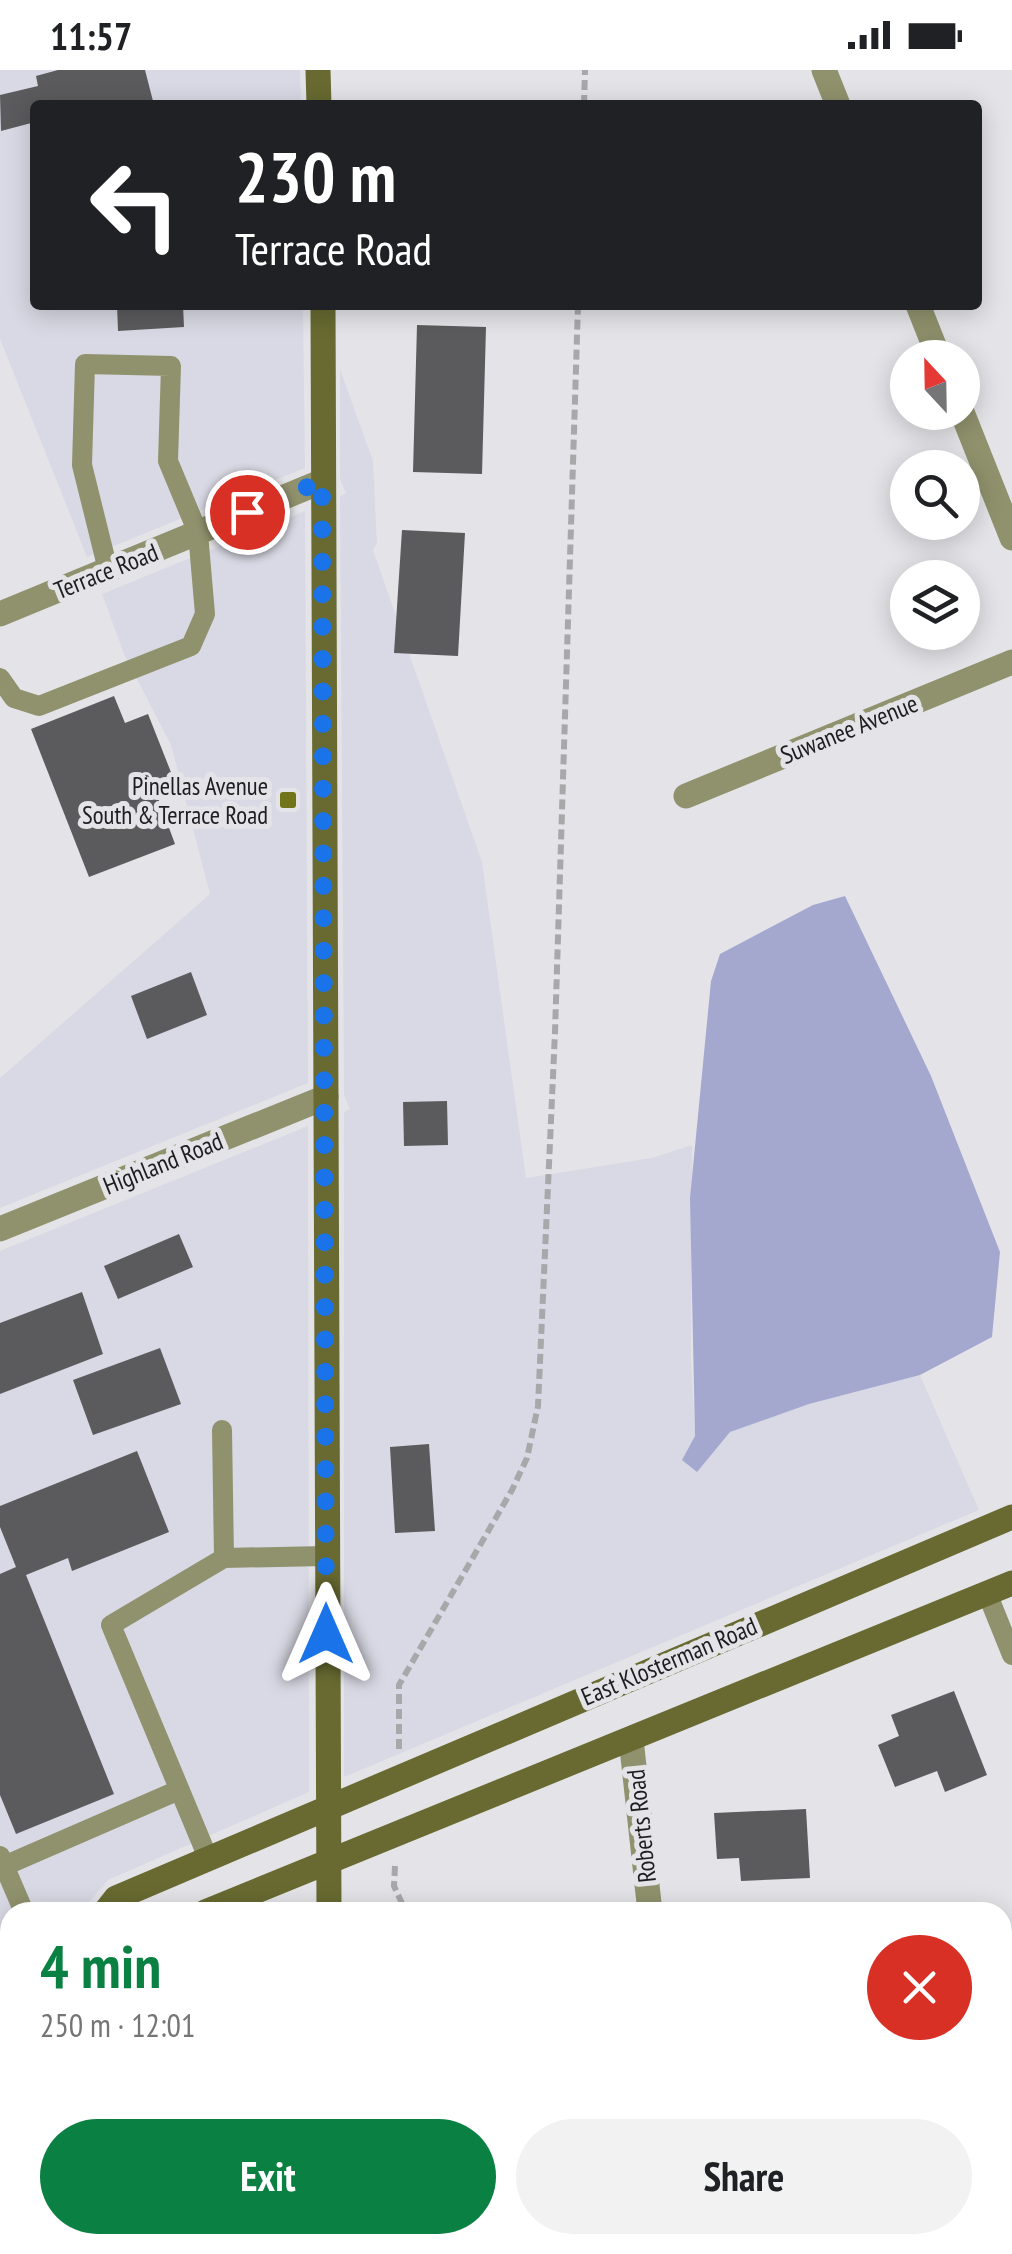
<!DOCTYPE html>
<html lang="en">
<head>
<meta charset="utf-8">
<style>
	:root { --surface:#fff; --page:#f2f2f2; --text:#202124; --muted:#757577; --accent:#0b8043 }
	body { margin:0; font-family:"PT Sans Narrow",sans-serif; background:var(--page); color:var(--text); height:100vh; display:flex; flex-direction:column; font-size:38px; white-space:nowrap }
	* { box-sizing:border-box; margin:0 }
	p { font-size:32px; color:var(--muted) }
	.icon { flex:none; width:55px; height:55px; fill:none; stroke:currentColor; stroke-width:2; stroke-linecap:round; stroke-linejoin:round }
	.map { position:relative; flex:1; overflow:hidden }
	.details { position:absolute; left:0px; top:1832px; width:1012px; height:352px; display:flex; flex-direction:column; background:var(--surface); border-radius:30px 30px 0 0; box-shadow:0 5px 25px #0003 }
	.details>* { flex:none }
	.top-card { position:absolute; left:30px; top:30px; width:952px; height:210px; border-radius:10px; box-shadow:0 5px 25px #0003; background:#202124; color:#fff; overflow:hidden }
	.needle { width:65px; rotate:338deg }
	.buttons { position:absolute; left:890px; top:270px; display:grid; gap:20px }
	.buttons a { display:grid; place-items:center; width:90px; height:90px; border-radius:50%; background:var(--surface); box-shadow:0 5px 25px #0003; font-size:50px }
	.pin { position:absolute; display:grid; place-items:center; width:85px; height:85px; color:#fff; margin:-42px; border:5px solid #fff; border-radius:50%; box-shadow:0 2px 10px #0007 }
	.me { position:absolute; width:110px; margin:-55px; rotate:0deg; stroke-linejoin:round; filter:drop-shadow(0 0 8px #0008) }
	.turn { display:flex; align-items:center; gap:35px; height:210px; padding:0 40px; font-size:45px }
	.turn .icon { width:130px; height:130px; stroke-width:2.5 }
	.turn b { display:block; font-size:70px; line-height:85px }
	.round { display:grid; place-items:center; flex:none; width:105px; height:105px; border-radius:52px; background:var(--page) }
	.head { display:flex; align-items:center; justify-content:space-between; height:170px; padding:0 40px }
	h1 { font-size:60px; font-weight:700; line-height:75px; color:var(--accent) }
	.button { display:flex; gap:20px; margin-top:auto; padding:20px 40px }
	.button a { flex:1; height:115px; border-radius:60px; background:var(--accent); color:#fff; font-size:40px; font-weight:700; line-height:115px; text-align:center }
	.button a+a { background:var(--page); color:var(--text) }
	.status { display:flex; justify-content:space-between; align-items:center; height:70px; padding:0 50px; background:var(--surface); direction:ltr }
	.status svg { height:28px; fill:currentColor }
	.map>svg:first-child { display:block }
</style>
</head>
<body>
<div class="status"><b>11:57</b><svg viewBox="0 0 49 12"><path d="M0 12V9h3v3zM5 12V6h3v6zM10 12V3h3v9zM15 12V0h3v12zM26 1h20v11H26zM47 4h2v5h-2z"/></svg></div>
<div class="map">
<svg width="1012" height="2184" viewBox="0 0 1012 2184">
	<rect width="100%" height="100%" fill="#e4e4e8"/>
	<path fill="#d8d9e4" d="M0,0H300L301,35H35V235H303L305,398L87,487L0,269Z
		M340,299L373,391L377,474L373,480L482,792L526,1108L652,1088L692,1075L691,1289L697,1401L729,1362L809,1334L920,1305L979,1440L344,1707V1042L350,1039L344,1025L340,426L346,423L340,409Z
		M305,441L308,1013L0,1138V1008L210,824L171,675L124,584L102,524Z
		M308,1056L309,1722L108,1810L85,1837L78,1836L77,1842H10V1872L0,1877V1181Z
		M10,1915V2175H321L322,2184H0V1920Z"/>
	<path fill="#cfd3f8" d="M1012,1855V2184H997L994,2175H1002V1860Z"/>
	<path fill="#a4a8cf" d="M845,826L931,1006L1000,1182L992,1267L920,1305L809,1334L730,1362L697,1402L682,1390L695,1366L690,1128L711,911L720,884L813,835Z"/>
	<path fill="#5b5b5e" d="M58,0H145L154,35H35V52L1,61L0,25L38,16L36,6Z
		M117,235H183L184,257L118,261Z
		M417,255L486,257L482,404L413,402Z
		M402,460L465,463L458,586L394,583Z
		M114,626L125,653L148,644L178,720L158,728L175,774L89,807L31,659Z
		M191,902L207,945L147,969L131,926Z
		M447,1031L448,1075L404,1076L403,1032Z
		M179,1164L193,1197L118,1229L104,1196Z
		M82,1222L103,1284L0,1324V1253Z
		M160,1278L181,1334L93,1365L73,1310Z
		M429,1374L435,1461L395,1463L390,1377Z
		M137,1381L169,1462L72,1501L68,1488L26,1505L114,1724L16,1764L0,1725V1504L16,1497L0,1457V1436Z
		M954,1621L987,1705L945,1722L937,1701L895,1717L878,1675L899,1666L891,1645Z
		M806,1739L810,1808L741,1811L739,1788L717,1789L714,1743Z
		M0,2065H10V2165H0Z
		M782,2175H848L850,2180L840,2184H785Z"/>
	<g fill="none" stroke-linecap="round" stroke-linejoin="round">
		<path stroke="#a8a8ab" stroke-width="6" stroke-dasharray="10 5" stroke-linecap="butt" d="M584,35L585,0
			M399,1679V1615L512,1420L527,1388L538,1336L555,962L578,235
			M395,1796L394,1816L406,1842
			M491,2184L492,2175"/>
		<path stroke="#90926d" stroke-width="20" d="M0,608L14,628L39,636L191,576L205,544L198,463L168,391L171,296L85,294L82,395L108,500
			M222,1360L224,1488L326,1486
			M987,1523L1012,1585
			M0,1786L24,1842
			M208,1788L111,1555L224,1488
			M4,1796L179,1720
			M0,1983L10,1984"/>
		<path stroke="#90926d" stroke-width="25" d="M824,0L838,35
			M918,235L939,288
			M962,342L1012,468
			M0,544L323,411
			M686,726L1012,592
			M0,1159L326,1027
			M631,1669L650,1842
			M698,2175L700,2184"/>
		<path stroke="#686a31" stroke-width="25" d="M318,0L319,35
			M323,235L329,1842
			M105,1842L116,1828L1012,1447
			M205,1842L1012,1513
			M0,1898L10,1894
			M339,2175V2184"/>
	</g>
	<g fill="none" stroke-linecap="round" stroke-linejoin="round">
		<path stroke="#1a73e8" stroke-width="18" stroke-dasharray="0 32.4" d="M247,442L322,411L326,1564"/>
	</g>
	<rect fill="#72741a" stroke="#e4e4e8" stroke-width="4" x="278" y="720" width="20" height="20" rx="5"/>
	<g text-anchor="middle" stroke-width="10" stroke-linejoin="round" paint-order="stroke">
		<g font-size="25" fill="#1e1e20" stroke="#e4e4e8">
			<text transform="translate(106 501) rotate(-22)" y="9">Terrace Road</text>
			<text transform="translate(849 659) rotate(-22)" y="9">Suwanee Avenue</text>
			<text transform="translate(163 1093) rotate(-22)" y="9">Highland Road</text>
			<text transform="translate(669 1591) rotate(-23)" y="9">East Klosterman Road</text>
			<text transform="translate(641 1756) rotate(-96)" y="9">Roberts Road</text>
		</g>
		<g font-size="25" fill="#1e1e20" stroke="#e4e4e8" text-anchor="end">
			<text x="268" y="725">Pinellas Avenue<tspan x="268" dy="29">South &amp; Terrace Road</tspan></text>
		</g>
	</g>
</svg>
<div class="buttons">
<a><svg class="needle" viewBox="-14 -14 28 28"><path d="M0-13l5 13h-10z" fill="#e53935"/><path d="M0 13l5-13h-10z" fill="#757577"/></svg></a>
<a><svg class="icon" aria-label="search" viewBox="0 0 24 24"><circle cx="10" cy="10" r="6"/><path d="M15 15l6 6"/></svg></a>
<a><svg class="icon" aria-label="layers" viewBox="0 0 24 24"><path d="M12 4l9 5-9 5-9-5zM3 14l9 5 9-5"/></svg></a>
</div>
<div class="pin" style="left:247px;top:442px;background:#d93025"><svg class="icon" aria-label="arrive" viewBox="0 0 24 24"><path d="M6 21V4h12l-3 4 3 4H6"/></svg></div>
<svg class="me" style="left:326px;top:1564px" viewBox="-20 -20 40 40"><path d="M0-17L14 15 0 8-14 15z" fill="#1a73e8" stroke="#fff" stroke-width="4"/></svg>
<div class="top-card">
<div class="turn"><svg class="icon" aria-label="left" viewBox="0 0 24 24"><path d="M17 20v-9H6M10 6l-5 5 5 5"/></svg><div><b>230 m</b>Terrace Road</div></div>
</div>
<section class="details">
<div class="head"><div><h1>4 min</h1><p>250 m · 12:01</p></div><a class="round" style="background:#d93025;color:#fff"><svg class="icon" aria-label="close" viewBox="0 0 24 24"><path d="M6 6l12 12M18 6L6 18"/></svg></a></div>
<div class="button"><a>Exit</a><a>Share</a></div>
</section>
</div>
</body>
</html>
